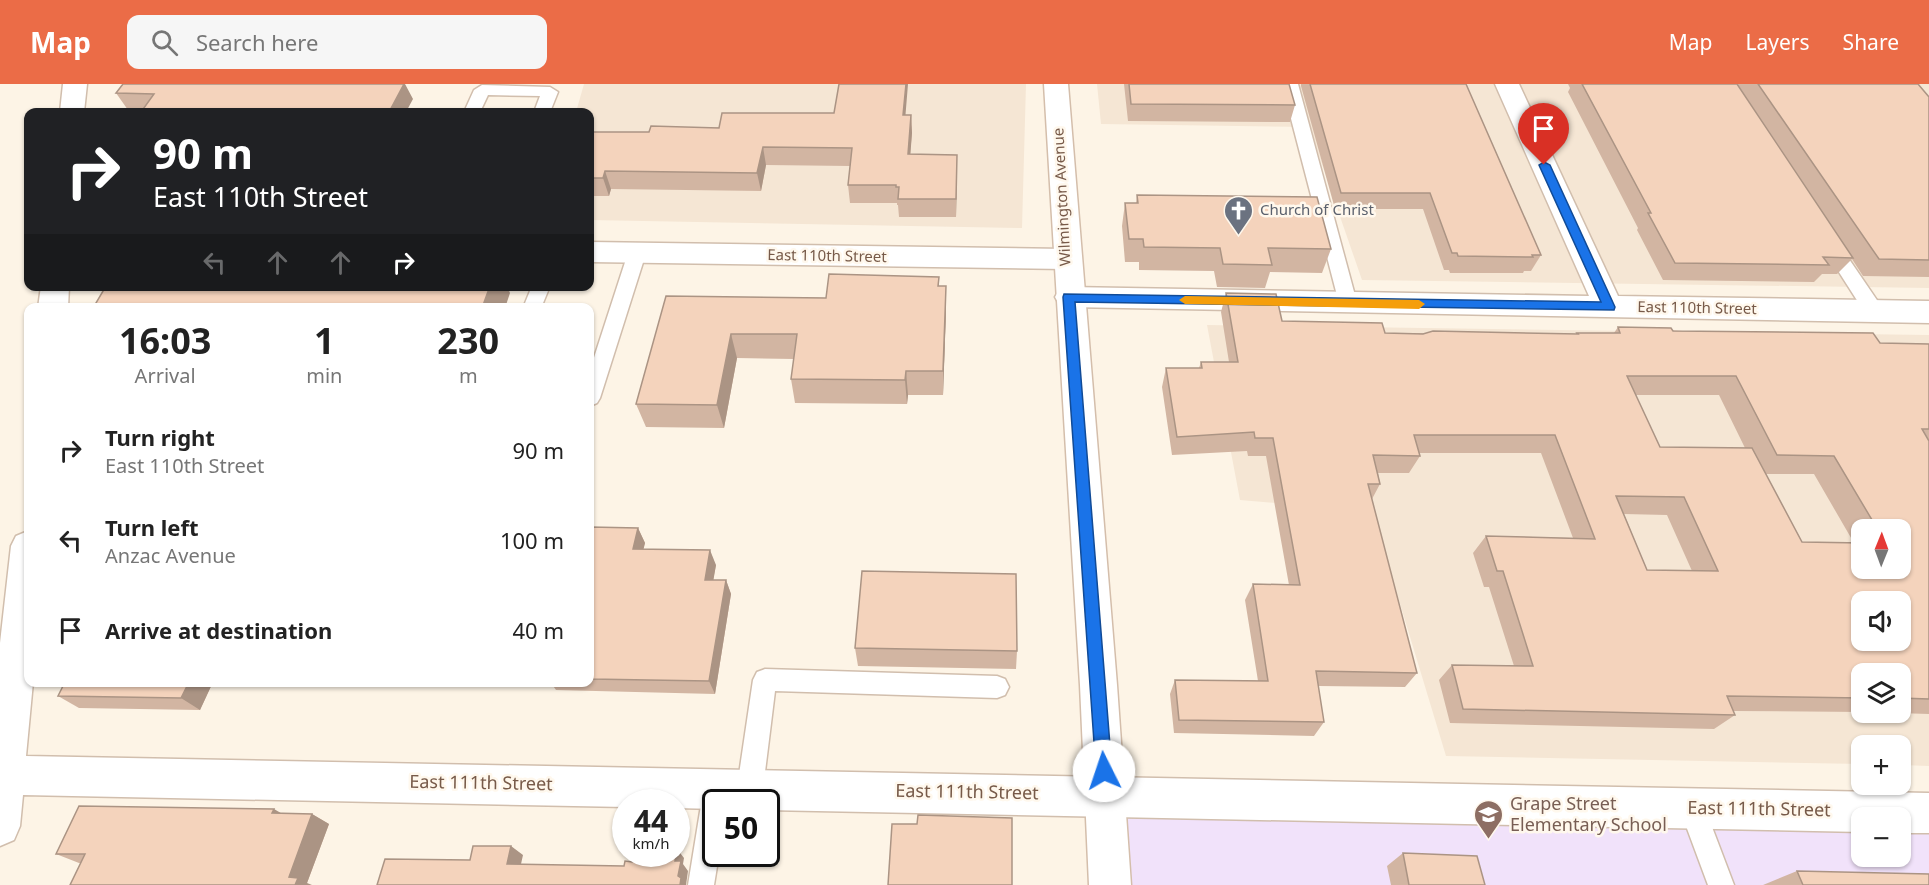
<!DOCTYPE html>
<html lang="en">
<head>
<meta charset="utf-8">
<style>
	:root { --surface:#fff; --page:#f6f6f6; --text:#222; --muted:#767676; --accent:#eb6c47 }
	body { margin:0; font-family:"Noto Sans",sans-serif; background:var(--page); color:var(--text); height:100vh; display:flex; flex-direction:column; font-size:22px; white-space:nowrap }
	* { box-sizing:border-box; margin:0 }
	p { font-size:20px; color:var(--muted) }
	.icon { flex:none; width:33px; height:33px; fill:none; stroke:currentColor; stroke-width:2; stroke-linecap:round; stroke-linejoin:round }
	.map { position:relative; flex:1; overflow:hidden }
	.sheet { position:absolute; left:24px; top:219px; width:570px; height:384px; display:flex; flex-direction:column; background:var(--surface); border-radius:12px; box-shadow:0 2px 4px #0004 }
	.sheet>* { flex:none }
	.guide { position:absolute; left:24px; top:24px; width:570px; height:183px; border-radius:12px; box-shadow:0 2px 4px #0004; background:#202124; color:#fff; overflow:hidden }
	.needle { width:39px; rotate:1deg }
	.fabs { position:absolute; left:1851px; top:435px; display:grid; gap:12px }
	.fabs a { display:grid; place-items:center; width:60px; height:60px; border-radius:12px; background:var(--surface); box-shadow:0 2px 4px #0004; font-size:30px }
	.speed { position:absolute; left:612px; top:705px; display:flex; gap:12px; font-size:30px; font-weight:700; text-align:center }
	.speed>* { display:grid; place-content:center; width:78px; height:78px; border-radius:50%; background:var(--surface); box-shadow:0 2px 4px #0004; line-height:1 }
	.speed small { font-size:15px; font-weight:400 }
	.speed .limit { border:3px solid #111; border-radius:9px; background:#fff; color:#111 }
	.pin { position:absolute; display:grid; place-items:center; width:51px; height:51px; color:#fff; margin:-62px -26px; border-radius:50% 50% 50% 0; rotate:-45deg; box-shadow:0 0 6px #0007 }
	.pin .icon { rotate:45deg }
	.me { position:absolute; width:66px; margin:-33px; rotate:356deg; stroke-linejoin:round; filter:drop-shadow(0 0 4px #0008) }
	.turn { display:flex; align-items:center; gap:21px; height:126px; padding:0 30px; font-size:27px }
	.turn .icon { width:78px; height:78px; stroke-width:2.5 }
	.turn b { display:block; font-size:42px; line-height:51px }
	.lanes { display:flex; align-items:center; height:57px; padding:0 30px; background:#0003; justify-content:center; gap:30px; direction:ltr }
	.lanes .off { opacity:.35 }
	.eta { display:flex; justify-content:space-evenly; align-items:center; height:102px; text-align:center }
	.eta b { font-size:36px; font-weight:700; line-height:42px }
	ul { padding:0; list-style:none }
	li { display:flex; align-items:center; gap:18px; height:90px; padding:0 30px }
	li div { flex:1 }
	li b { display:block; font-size:22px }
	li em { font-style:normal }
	header { display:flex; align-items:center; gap:36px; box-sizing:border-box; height:84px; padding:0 30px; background:var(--accent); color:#fff }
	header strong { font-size:28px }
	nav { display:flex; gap:33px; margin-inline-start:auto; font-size:21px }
	.search { width:420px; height:54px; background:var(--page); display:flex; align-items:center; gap:15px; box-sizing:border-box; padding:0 21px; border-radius:12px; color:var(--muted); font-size:22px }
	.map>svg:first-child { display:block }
</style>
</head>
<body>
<header>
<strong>Map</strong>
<div class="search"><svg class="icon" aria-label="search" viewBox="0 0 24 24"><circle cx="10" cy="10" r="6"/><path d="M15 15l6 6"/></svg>Search here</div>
<nav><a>Map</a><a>Layers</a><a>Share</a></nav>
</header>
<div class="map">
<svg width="1929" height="801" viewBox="0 0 1929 801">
	<rect width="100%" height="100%" fill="#fdf4e6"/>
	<path fill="#f5e6d4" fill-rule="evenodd" d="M584,0H1026L1022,144L590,136V28H576Z
		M1097,0H1929V204L1362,196L1309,43L1101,40Z
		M1207,241L1929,251V682L1901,681L1900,662H1862L1861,680L1446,672L1372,427L1240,416ZM1862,446H1900V484H1862ZM1862,518H1900V556H1862ZM1862,590H1900V628H1862Z"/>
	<path fill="#f1e2fa" d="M1114,720L1861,736L1862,772H1900L1901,737H1929V801H1118Z"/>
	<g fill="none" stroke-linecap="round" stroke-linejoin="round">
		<defs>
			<path id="service" d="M1282,0H1298L1357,219L1355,224L1348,226L1341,224L1339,219Z
				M482,1L550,3L558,8L550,28H534L540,12L488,11L480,28H464L474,6Z
				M1830,154L1836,156L1881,222L1883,227L1881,232L1874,234L1867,232L1821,160L1824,156Z
				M637,163L643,165L646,169L600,314L597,319L590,322V286L628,169L631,165Z
				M532,202H550L541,224H523Z
				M765,585L997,592L1005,595L1009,603L1005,611L997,614L775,607L763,704L759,713L750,716L741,713L737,704L753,596L757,588Z
				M717,691L726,694L730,703L727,718H716V770H719L714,801H688L704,703L708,694Z
				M1692,710L1701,714L1734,801H1708L1679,723L1683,714Z"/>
			<path id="minor" d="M63,0H87L84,28H60Z
				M1495,0H1519L1618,212L1929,217V239L1069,223L1059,220L1055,213L1059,206L1069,203L1589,212Z
				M590,158L1065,165L1075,168L1079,175L1075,182L1065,185L590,178Z
				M41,202H69L68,224H38Z
				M28,447V598H33L26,672L1929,709V749H1900V734H1862V748L766,726V718H716V725L676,724V718H626V723L23,711L20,742L14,756L0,762V559L11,462L16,452Z"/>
			<path id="secondary" d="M1044,0H1068L1117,601L1131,801H1089L1080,601Z"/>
		</defs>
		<use href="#service" stroke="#d1bead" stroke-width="3"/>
		<use href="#minor" stroke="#d1bead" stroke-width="3"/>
		<use href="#secondary" stroke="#d4beab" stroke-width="3"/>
		<use href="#service" fill="#fff" fill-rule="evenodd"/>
		<use href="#minor" fill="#fff" fill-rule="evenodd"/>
		<use href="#secondary" fill="#fff" fill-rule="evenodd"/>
	</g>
	<path fill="#d2b5a2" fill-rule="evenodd" d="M1124,0H1289L1295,21L1290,38L1128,37Z
		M1301,0H1466L1541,171L1531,187H1524L1523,189H1450L1449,186H1444L1423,125H1335L1301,2Z
		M1568,0H1918L1929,13V193L1863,192L1852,175L1837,190H1822L1814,198L1663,196L1637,146L1638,144L1568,8L1570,4Z
		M116,9L413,15L142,26H128Z
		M905,31H911L912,49L910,70L957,71L956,133H899L898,121H897V119H850L848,101L850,82L766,81L761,107L611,105L609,112H590V48H649Z
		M1137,111L1331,165L1322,189L1270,188L1265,204L1217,203L1214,187L1139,186V178H1125L1122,142L1125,119H1136Z
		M939,193V202H946V227L943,311H908L907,320L795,319L791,295L794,275L737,274L724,344L646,343L636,320L666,212L826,214Z
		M1226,209L1282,237L1385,249L1576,250L1577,249H1614L1618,243L1880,259L1929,260V630L1865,628H1900V590H1862V628L1733,627L1735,631L1714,645L1450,639L1439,596L1452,581L1514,582L1489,503H1484L1473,469L1486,452L1573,454L1541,369H1419L1420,372L1409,389H1378L1380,400L1372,415L1417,589L1405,603L1318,602L1324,638L1314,652L1174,649L1170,610L1175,596L1258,597L1245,516L1253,500L1289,501L1266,372H1248L1247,367L1172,371L1162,303L1166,284H1199L1201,278H1229L1221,228ZM1635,311H1719L1745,364L1660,363ZM1765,390H1814L1854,459L1802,458ZM1624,430L1667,431L1692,487L1647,486ZM1862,446H1900L1862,484Z
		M590,443L638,444L645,459L643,465L716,481L713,496H726L731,510L715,610L556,606L551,599H537L590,598Z
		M855,564L1017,567L1016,585L858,582Z
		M57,598H213L200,626L79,624L58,612L63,602Z
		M294,598H448L447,601L316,603L314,601H296Z
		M282,729L312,730L329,740L307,799L79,779L56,770Z
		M1403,769L1485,801H1391L1387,782Z
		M1797,787L1929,801H1763Z"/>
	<path fill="#ab9484" d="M404,0H405L413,15L406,28H389Z
		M906,0H908L904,49L903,31Z
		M911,31L912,49L909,88L908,70Z
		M763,63L766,81L761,107L757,89Z
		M957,71V89L956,133V115Z
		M605,87L611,105L609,112L603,94Z
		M490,202H507L510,209L505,224H482Z
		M946,202V227L943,311V287Z
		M731,250L737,274L724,344L717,321Z
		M906,287L908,311L907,320L905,296Z
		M638,444L645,459L640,480L633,465Z
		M710,466L716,481L711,510L705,496Z
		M726,496L731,510L715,610L709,597Z
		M189,598H213L200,626L181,614Z
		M274,725L291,735L272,729Z
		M312,730L329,740L307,799L312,801H295L289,793Z
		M511,762L523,771L519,789L507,780Z
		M677,765L684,774L683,780L688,787L686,801H680L675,777Z"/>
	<path fill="#f4d3bc" stroke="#ab9484" stroke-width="1.5" fill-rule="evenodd" d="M123,0H404L389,28H141L154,10L116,9Z
		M839,0H906L903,31H911L908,70L957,71L956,115H898L899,103H896V101H848L852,64L763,63L757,89L605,87L603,94H590V48H649L651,42L719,44L722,29H834Z
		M1129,0H1289L1295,21L1131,20Z
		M1310,0H1466L1541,171H1532L1533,173L1458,172L1457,169H1452L1430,109H1341Z
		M1582,0H1737L1853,174L1823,173L1829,181L1675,179L1648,129H1651Z
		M1758,0H1918L1929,13V176L1879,175Z
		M1137,111L1317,113L1331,165L1268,164L1272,181L1223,180L1220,164L1144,163L1143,155H1129L1125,119H1138Z
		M829,190L939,193L938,202H946L943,287H906L905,296L791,295L797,250H731L717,321L636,320L666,212L826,214Z
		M106,202H490L482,224H93Z
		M1226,209L1276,210L1282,237L1382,239L1385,249L1423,250L1433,247L1578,250L1577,249H1620L1618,243L1671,244L1673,247L1873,249L1880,259L1929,260V345H1922L1929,357V615L1900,614V590H1862V614L1727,612L1735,631L1463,625L1452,581L1533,582L1503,487H1497L1486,452L1595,455L1555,351H1414L1420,372L1373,371L1380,400H1368L1417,589L1316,587L1324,638L1179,636L1175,596L1268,597L1253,500L1300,501L1273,354H1255L1254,348L1177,353L1166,284H1202L1201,278H1238ZM1627,292H1736L1777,371L1834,372L1878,446H1900V484H1862V459L1802,458L1752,364L1660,363ZM1616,412L1684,413L1718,487L1647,486ZM1862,518H1900V556H1862Z
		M590,443L638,444L633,465L710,466L705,496H726L709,597L590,595Z
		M862,487L1016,490L1017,567L855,564Z
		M65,598H189L181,614L58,612Z
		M79,722L274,725L272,729L312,730L289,793L298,794L295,801H70L85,770H56Z
		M918,731L1012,734V801H888L892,740H917Z
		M473,762H511L507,780L624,782L625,777L632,778L634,770H676L675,777H681L678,792L681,794L680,801H377L385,775L470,776Z
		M1403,769L1477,772L1485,801H1409Z
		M1797,787L1929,790V801H1803Z"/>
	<path fill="#1a73e8" stroke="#114b97" stroke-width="1.5" d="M1544,78L1550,81L1615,223L1614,226L1075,218L1112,687L1110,693L1104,695L1098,693L1096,687L1063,213L1064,210L1601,218L1539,81Z"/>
	<path fill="#f59e0b" d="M1185,212L1419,216L1425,220L1419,225L1185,220L1179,216Z"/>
	<defs>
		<symbol id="church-pin" viewBox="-11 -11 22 30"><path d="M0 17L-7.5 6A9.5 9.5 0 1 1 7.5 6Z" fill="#6b7280" stroke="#fff8ed"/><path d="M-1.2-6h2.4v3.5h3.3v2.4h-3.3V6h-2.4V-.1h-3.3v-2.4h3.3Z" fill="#fff"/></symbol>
		<symbol id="school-pin" viewBox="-11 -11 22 30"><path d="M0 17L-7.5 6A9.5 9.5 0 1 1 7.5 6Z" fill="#8d6e63" stroke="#fff8ed"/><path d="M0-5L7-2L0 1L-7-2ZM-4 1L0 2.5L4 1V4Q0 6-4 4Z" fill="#fff"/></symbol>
	</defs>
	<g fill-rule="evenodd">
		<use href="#church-pin" x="1222" y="110" width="33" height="45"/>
		<use href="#school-pin" x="1472" y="714" width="33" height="45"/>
	</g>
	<g text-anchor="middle" stroke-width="5" stroke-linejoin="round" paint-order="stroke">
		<g font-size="15" fill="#775a49" stroke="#fff8ed">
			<text transform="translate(1062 113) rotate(-93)" y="5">Wilmington Avenue</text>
			<text transform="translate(827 172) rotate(1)" y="5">East 110th Street</text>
			<text transform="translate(1697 224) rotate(1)" y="5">East 110th Street</text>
		</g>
		<g font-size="15" fill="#5b616d" stroke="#fff8ed" text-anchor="start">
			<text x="1260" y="131">Church of Christ</text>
		</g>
		<g font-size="18" fill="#775a49" stroke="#fff8ed">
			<text transform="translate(481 699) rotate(1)" y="6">East 111th Street</text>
			<text transform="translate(967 708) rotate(1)" y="6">East 111th Street</text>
			<text transform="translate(1759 725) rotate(1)" y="6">East 111th Street</text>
		</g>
		<g font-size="18" fill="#785e54" stroke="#fff8ed" text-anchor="start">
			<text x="1510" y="726">Grape Street<tspan x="1510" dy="21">Elementary School</tspan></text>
		</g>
	</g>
</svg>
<div class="fabs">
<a><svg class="needle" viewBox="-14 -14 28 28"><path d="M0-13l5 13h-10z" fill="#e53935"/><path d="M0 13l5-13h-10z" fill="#767676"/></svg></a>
<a><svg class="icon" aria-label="sound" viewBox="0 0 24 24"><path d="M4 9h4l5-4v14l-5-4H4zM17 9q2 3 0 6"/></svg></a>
<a><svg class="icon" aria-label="layers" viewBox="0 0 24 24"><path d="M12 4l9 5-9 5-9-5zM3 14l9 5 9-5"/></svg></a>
<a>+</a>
<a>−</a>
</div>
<div class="speed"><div>44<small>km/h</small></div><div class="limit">50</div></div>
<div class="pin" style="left:1544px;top:81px;background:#d93025"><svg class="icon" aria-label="arrive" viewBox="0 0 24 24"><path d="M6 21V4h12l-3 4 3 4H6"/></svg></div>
<svg class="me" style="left:1104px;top:687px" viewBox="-20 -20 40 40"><circle r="19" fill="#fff"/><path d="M0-13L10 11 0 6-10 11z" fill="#1a73e8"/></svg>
<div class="guide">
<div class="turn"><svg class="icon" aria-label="right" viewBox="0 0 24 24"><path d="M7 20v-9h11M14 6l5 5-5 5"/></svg><div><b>90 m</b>East 110th Street</div></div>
<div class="lanes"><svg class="icon off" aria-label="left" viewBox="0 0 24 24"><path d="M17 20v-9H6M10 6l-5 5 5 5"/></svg><svg class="icon off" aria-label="ahead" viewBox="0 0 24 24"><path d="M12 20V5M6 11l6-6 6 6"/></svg><svg class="icon off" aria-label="ahead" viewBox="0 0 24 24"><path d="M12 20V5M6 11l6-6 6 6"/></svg><svg class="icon" aria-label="right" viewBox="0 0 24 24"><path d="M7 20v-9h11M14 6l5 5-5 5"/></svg></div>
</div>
<section class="sheet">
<div class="eta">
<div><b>16:03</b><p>Arrival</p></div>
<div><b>1</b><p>min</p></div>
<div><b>230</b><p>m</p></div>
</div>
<ul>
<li><svg class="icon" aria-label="right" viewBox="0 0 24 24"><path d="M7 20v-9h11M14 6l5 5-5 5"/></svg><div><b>Turn right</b><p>East 110th Street</p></div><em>90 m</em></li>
<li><svg class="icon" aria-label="left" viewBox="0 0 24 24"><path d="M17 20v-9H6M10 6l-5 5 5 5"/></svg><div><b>Turn left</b><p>Anzac Avenue</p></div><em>100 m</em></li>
<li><svg class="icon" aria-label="arrive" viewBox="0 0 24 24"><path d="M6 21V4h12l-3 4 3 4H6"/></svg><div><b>Arrive at destination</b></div><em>40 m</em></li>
</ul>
</section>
</div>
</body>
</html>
